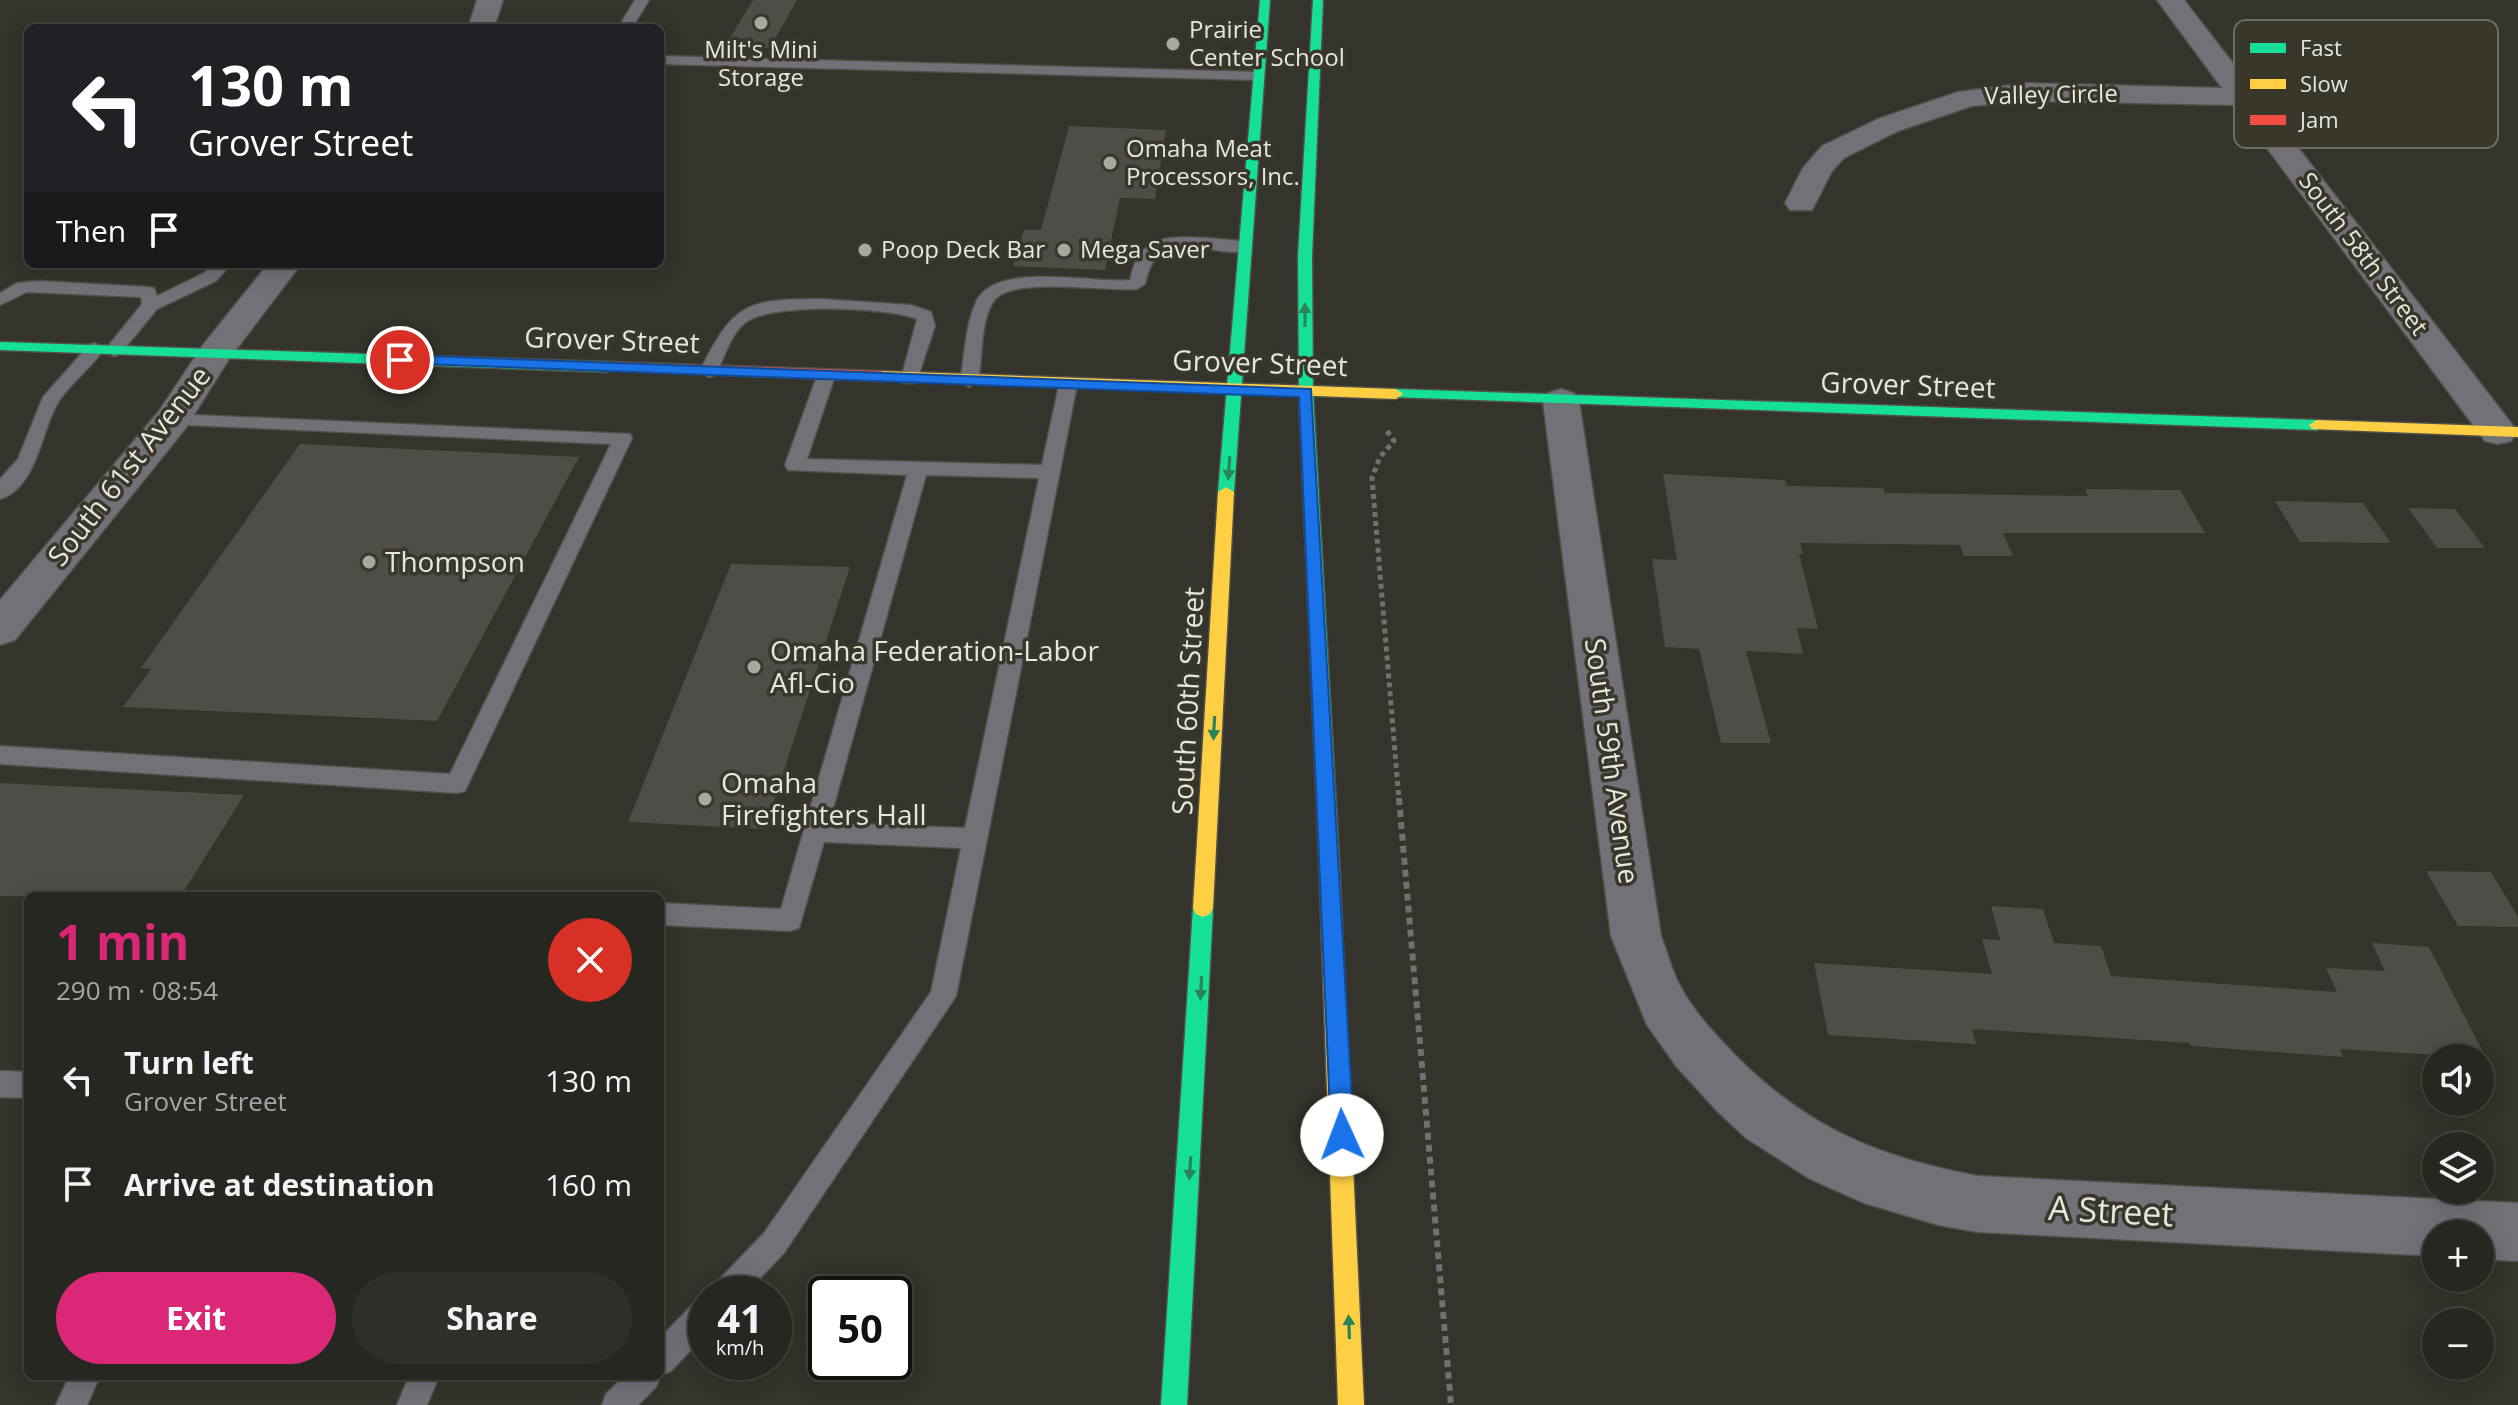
<!DOCTYPE html>
<html lang="en">
<head>
<meta charset="utf-8">
<style>
	:root { --surface:#272721; --page:#2f2f2a; --text:#f1f3f6; --muted:#a4a5a5; --line:#43443f; --accent:#db2777 }
	body { margin:0; font-family:"Open Sans",sans-serif; background:var(--page); color:var(--text); height:100vh; display:flex; flex-direction:column; font-size:30px; white-space:nowrap }
	* { box-sizing:border-box; margin:0 }
	p { font-size:26px; color:var(--muted) }
	.icon { flex:none; width:44px; height:44px; fill:none; stroke:currentColor; stroke-width:2; stroke-linecap:round; stroke-linejoin:round }
	.map { position:relative; flex:1; overflow:hidden }
	.sheet { position:absolute; left:24px; top:892px; width:640px; height:488px; display:flex; flex-direction:column; background:var(--surface); border-radius:12px; box-shadow:0 4px 20px #0003,0 0 0 2px var(--line) }
	.sheet>* { flex:none }
	.top-card { position:absolute; left:24px; top:24px; width:640px; height:244px; border-radius:12px; box-shadow:0 4px 20px #0003,0 0 0 2px var(--line); background:#202124; color:#fff; overflow:hidden }
	.controls { position:absolute; left:2422px; top:1044px; display:grid; gap:16px }
	.controls a { display:grid; place-items:center; width:72px; height:72px; border-radius:50%; background:var(--surface); box-shadow:0 4px 20px #0003,0 0 0 2px var(--line); font-size:40px }
	.speed { position:absolute; left:688px; top:1276px; display:flex; gap:16px; font-size:40px; font-weight:700; text-align:center }
	.speed>* { display:grid; place-content:center; width:104px; height:104px; border-radius:50%; background:var(--surface); box-shadow:0 4px 20px #0003,0 0 0 2px var(--line); line-height:1 }
	.speed small { font-size:20px; font-weight:400 }
	.speed .limit { border:4px solid #111; border-radius:12px; background:#fff; color:#111 }
	.pin { position:absolute; display:grid; place-items:center; width:68px; height:68px; color:#fff; margin:-34px; border:4px solid #fff; border-radius:50%; box-shadow:0 2px 8px #0007 }
	.me { position:absolute; width:88px; margin:-44px; rotate:358deg; stroke-linejoin:round; filter:drop-shadow(0 0 6px #0008) }
	.turn { display:flex; align-items:center; gap:28px; height:168px; padding:0 32px; font-size:36px }
	.turn .icon { width:104px; height:104px; stroke-width:2.5 }
	.turn b { display:block; font-size:56px; line-height:68px }
	.then { display:flex; align-items:center; height:76px; padding:0 32px; background:#0003; gap:16px; font-size:30px }
	.round { display:grid; place-items:center; flex:none; width:84px; height:84px; border-radius:42px; background:var(--page) }
	.head { display:flex; align-items:center; justify-content:space-between; height:136px; padding:0 32px }
	h1 { font-size:48px; font-weight:700; line-height:60px; color:var(--accent) }
	.cta { display:flex; gap:16px; margin-top:auto; padding:16px 32px }
	.cta a { flex:1; height:92px; border-radius:48px; background:var(--accent); color:#fff; font-size:32px; font-weight:700; line-height:92px; text-align:center }
	.cta a+a { background:var(--page); color:var(--text) }
	ul { padding:0; list-style:none }
	li { display:flex; align-items:center; gap:24px; height:104px; padding:0 32px }
	li div { flex:1 }
	li b { display:block; font-size:30px }
	li em { font-style:normal }
	.map>svg:first-child { display:block }
</style>
</head>
<body>
<div class="map">
<svg width="2518" height="1405" viewBox="0 0 2518 1405">
	<rect width="100%" height="100%" fill="#34342c"/>
	<path fill="#4e4e48" d="M753,0H797L770,48L725,46Z
		M1069,126L1166,130L1155,199L1120,198L1105,270L1013,266L1024,230H1041Z
		M300,444L579,457L437,721L123,707L151,669L141,668Z
		M1663,474L1785,480L1787,486L1883,488L1885,493L2088,496L2085,489L2180,490L2205,533H2003L2013,556H1964L1960,545L1800,543L1803,554H1799L1818,629L1797,628L1803,654L1746,651L1771,743H1721L1699,649L1665,647L1652,559L1677,560Z
		M2275,501L2363,503L2391,543L2300,542Z
		M2408,508L2455,509L2485,548H2437Z
		M731,564L850,567L765,829L628,822Z
		M0,783L244,795L181,896H0Z
		M2426,871L2491,872L2518,917V927L2458,926Z
		M1991,906L2043,909L2054,943L2101,946L2111,976L2337,992L2326,968L2385,971L2372,943L2429,947L2486,1058L2340,1049L2343,1057L2191,1046L2190,1043L1972,1029L1976,1044L1828,1035L1814,963L1992,974L1982,939L2000,940Z"/>
	<g fill="none" stroke-linecap="round" stroke-linejoin="round">
		<defs>
			<path id="lane" d="M635,0H649L632,28H618Z
				M660,56L1257,72L1264,76L1257,80L660,64Z
				M1206,238L1242,241L1250,246C1222,270 1161,209 1145,284L1137,289C1106,292 1009,275 993,302C980,323 983,357 978,381L969,387L960,381C965,355 965,326 976,302C996,260 1092,284 1130,280C1139,235 1166,236 1206,238Z
				M214,264H231L216,281L157,309L120,354L114,356L105,350L142,304L141,297L27,292L0,305V293L17,283L40,281L148,287L154,288L157,296L204,273Z
				M821,299L911,305L931,312L935,326L916,383H904L901,379L917,319C888,307 771,303 746,322C730,334 725,358 715,375L709,377L700,371C733,303 747,299 821,299Z
				M95,343L104,349C91,368 72,382 59,401C42,426 38,488 0,499V479L18,459L43,397L89,345Z
				M826,370L835,376L807,459L1042,465L1059,385L1068,379L1077,385L956,996L784,1253L745,1294H710L715,1284L764,1233L931,992L961,848L824,842L799,928L790,931L660,925V903L781,909L907,475L788,470L785,465L817,376ZM926,475L1039,478L965,828L829,823Z
				M172,414L630,434L632,438L465,791L457,793L0,764V746L450,774L611,444L165,424L163,420Z
				M0,1071L28,1072V1098L0,1097Z
				M706,1298V1334L671,1371L660,1375V1338L695,1302Z
				M660,1375V1376L656,1387L638,1405H602L606,1394L624,1376Z
				M69,1376H100L87,1405H56Z
				M409,1376H439L427,1405H397Z"/>
			<path id="street" d="M477,0H503L494,28H468Z
				M2157,0H2184L2511,423L2517,432L2511,441L2498,444L2485,441L2235,105L2027,101L1972,106L1898,131L1844,158L1832,171L1812,210H1790L1785,203L1803,168L1822,146L1878,119L1958,92L2027,83L2222,88Z
				M268,264H301L229,359L185,429L15,640L0,645V600L159,411L203,345Z
				M1561,389L1574,393L1579,401L1661,936C1667,951 1671,968 1678,982C1691,1009 1714,1033 1735,1055C1807,1128 1878,1157 1978,1176L2518,1203V1261L2480,1259V1234H2436V1256L1978,1232L1938,1225L1864,1203L1810,1179L1746,1138L1717,1111L1676,1066L1647,1025L1611,936L1543,401L1548,393Z"/>
			<path id="fast" d="M1260,0H1270L1234,492L1226,497L1218,492Z
				M1313,0H1323L1312,256L1313,393L1339,858L1336,864L1329,866L1322,864L1319,858L1299,393L1298,256Z
				M0,342L607,362L614,367L607,372L0,350Z
				M1396,389L2317,420L2325,425L2317,430L1391,397L1389,394Z
				M1203,899L1210,902L1213,908L1187,1405H1161L1193,908L1196,902Z"/>
			<path id="slow" d="M881,371L1396,389L1403,394L1396,399L876,379L874,376Z
				M2317,420L2518,427V437L2312,429L2309,425Z
				M1226,487L1234,492L1213,908L1210,914L1203,917L1196,914L1193,908L1218,492Z
				M1329,850L1336,852L1339,858L1364,1405H1338L1319,858L1322,852Z"/>
			<path id="jam" d="M607,362L881,371L888,376L881,381L602,370L600,367Z"/>
		</defs>
		<use href="#lane" stroke="#505049" stroke-width="3"/>
		<use href="#street" stroke="#505049" stroke-width="3"/>
		<use href="#fast" stroke="#505049" stroke-width="3"/>
		<use href="#slow" stroke="#505049" stroke-width="3"/>
		<use href="#jam" stroke="#505049" stroke-width="3"/>
		<path stroke="#707072" stroke-width="5" stroke-dasharray="5 4" stroke-linecap="butt" d="M1387,431L1394,441L1380,457L1372,478L1399,800"/>
		<path stroke="#707072" stroke-width="6" stroke-dasharray="7 5" stroke-linecap="butt" d="M1399,798L1451,1405"/>
		<use href="#lane" fill="#717178" fill-rule="evenodd"/>
		<use href="#street" fill="#717178" fill-rule="evenodd"/>
		<use href="#fast" fill="#16e098" fill-rule="evenodd"/>
		<use href="#slow" fill="#ffcf43" fill-rule="evenodd"/>
		<use href="#jam" fill="#f24e42" fill-rule="evenodd"/>
	</g>
	<defs><path id="oneway-solid" d="M-6-.8H1V-3.2L6.5 0L1 3.2V.8H-6Z" transform="scale(2)"/></defs>
	<g fill="#29835b">
		<use href="#oneway-solid" transform="translate(1305 315) rotate(-90)"/>
		<use href="#oneway-solid" transform="translate(1229 468) rotate(94)"/>
		<use href="#oneway-solid" transform="translate(1214 728) rotate(93)"/>
		<use href="#oneway-solid" transform="translate(1201 988) rotate(93)"/>
		<use href="#oneway-solid" transform="translate(1190 1168) rotate(94)"/>
		<use href="#oneway-solid" transform="translate(1349 1327) rotate(-92)"/>
	</g>
	<path fill="#1a73e8" stroke="#114b97" stroke-width="2" d="M400,355L1311,389L1354,1135L1350,1142L1342,1146L1334,1142L1331,1135L1299,397L395,363V357Z"/>
	<g fill="#a8a89f" stroke="#383729" stroke-width="3">
		<circle cx="761" cy="23" r="8"/>
		<circle cx="1173" cy="44" r="8"/>
		<circle cx="1110" cy="163" r="8"/>
		<circle cx="865" cy="250" r="8"/>
		<circle cx="1064" cy="250" r="8"/>
		<circle cx="369" cy="562" r="8"/>
		<circle cx="754" cy="667" r="8"/>
		<circle cx="705" cy="799" r="8"/>
	</g>
	<g text-anchor="middle" stroke-width="7" stroke-linejoin="round" paint-order="stroke">
		<g font-size="24" fill="#e6e6dd" stroke="#383729" text-anchor="start">
			<text x="1189" y="38">Prairie<tspan x="1189" dy="28">Center School</tspan></text>
			<text x="761" y="58" text-anchor="middle">Milt's Mini<tspan x="761" dy="28">Storage</tspan></text>
			<text x="1126" y="157">Omaha Meat<tspan x="1126" dy="28">Processors, Inc.</tspan></text>
			<text x="881" y="258">Poop Deck Bar</text>
			<text x="1080" y="258">Mega Saver</text>
		</g>
		<g font-size="24" fill="#e6e6dd" stroke="#383729">
			<text transform="translate(2051 95) rotate(-1)" y="8">Valley Circle</text>
			<text transform="translate(2363 254) rotate(53)" y="8">South 58th Street</text>
		</g>
		<g font-size="28" fill="#e6e6dd" stroke="#383729">
			<text transform="translate(612 340) rotate(2)" y="10">Grover Street</text>
			<text transform="translate(1260 363) rotate(2)" y="10">Grover Street</text>
			<text transform="translate(1908 385) rotate(2)" y="10">Grover Street</text>
			<text transform="translate(129 466) rotate(-52)" y="10">South 61st Avenue</text>
			<text transform="translate(1188 701) rotate(-87)" y="10">South 60th Street</text>
			<text transform="translate(1612 761) rotate(82)" y="10">South 59th Avenue</text>
		</g>
		<g font-size="28" fill="#e6e6dd" stroke="#383729" text-anchor="start">
			<text x="385" y="572">Thompson</text>
			<text x="770" y="661">Omaha Federation-Labor<tspan x="770" dy="32">Afl-Cio</tspan></text>
			<text x="721" y="793">Omaha<tspan x="721" dy="32">Firefighters Hall</tspan></text>
		</g>
		<g font-size="34" fill="#e6e6dd" stroke="#383729">
			<text transform="translate(2111 1211) rotate(3)" y="12">A Street</text>
		</g>
	</g>
	<rect x="2234" y="20" width="264" height="128" rx="12" fill="#383729" stroke="#6c6c5f" stroke-width="2"/>
	<rect x="2250" y="43" width="36" height="10" fill="#16e098"/>
	<rect x="2250" y="79" width="36" height="10" fill="#ffcf43"/>
	<rect x="2250" y="115" width="36" height="10" fill="#f24e42"/>
	<g font-size="22" fill="#e6e6dd">
		<text x="2300" y="56">Fast</text>
		<text x="2300" y="92">Slow</text>
		<text x="2300" y="128">Jam</text>
	</g>
</svg>
<div class="controls">
<a><svg class="icon" aria-label="sound" viewBox="0 0 24 24"><path d="M4 9h4l5-4v14l-5-4H4zM17 9q2 3 0 6"/></svg></a>
<a><svg class="icon" aria-label="layers" viewBox="0 0 24 24"><path d="M12 4l9 5-9 5-9-5zM3 14l9 5 9-5"/></svg></a>
<a>+</a>
<a>−</a>
</div>
<div class="speed"><div>41<small>km/h</small></div><div class="limit">50</div></div>
<div class="pin" style="left:400px;top:360px;background:#d93025"><svg class="icon" aria-label="arrive" viewBox="0 0 24 24"><path d="M6 21V4h12l-3 4 3 4H6"/></svg></div>
<svg class="me" style="left:1342px;top:1135px" viewBox="-20 -20 40 40"><circle r="19" fill="#fff"/><path d="M0-13L10 11 0 6-10 11z" fill="#1a73e8"/></svg>
<div class="top-card">
<div class="turn"><svg class="icon" aria-label="left" viewBox="0 0 24 24"><path d="M17 20v-9H6M10 6l-5 5 5 5"/></svg><div><b>130 m</b>Grover Street</div></div>
<div class="then">Then<svg class="icon" aria-label="arrive" viewBox="0 0 24 24"><path d="M6 21V4h12l-3 4 3 4H6"/></svg></div>
</div>
<section class="sheet">
<div class="head"><div><h1>1 min</h1><p>290 m · 08:54</p></div><a class="round" style="background:#d93025;color:#fff"><svg class="icon" aria-label="close" viewBox="0 0 24 24"><path d="M6 6l12 12M18 6L6 18"/></svg></a></div>
<ul>
<li><svg class="icon" aria-label="left" viewBox="0 0 24 24"><path d="M17 20v-9H6M10 6l-5 5 5 5"/></svg><div><b>Turn left</b><p>Grover Street</p></div><em>130 m</em></li>
<li><svg class="icon" aria-label="arrive" viewBox="0 0 24 24"><path d="M6 21V4h12l-3 4 3 4H6"/></svg><div><b>Arrive at destination</b></div><em>160 m</em></li>
</ul>
<div class="cta"><a>Exit</a><a>Share</a></div>
</section>
</div>
</body>
</html>
